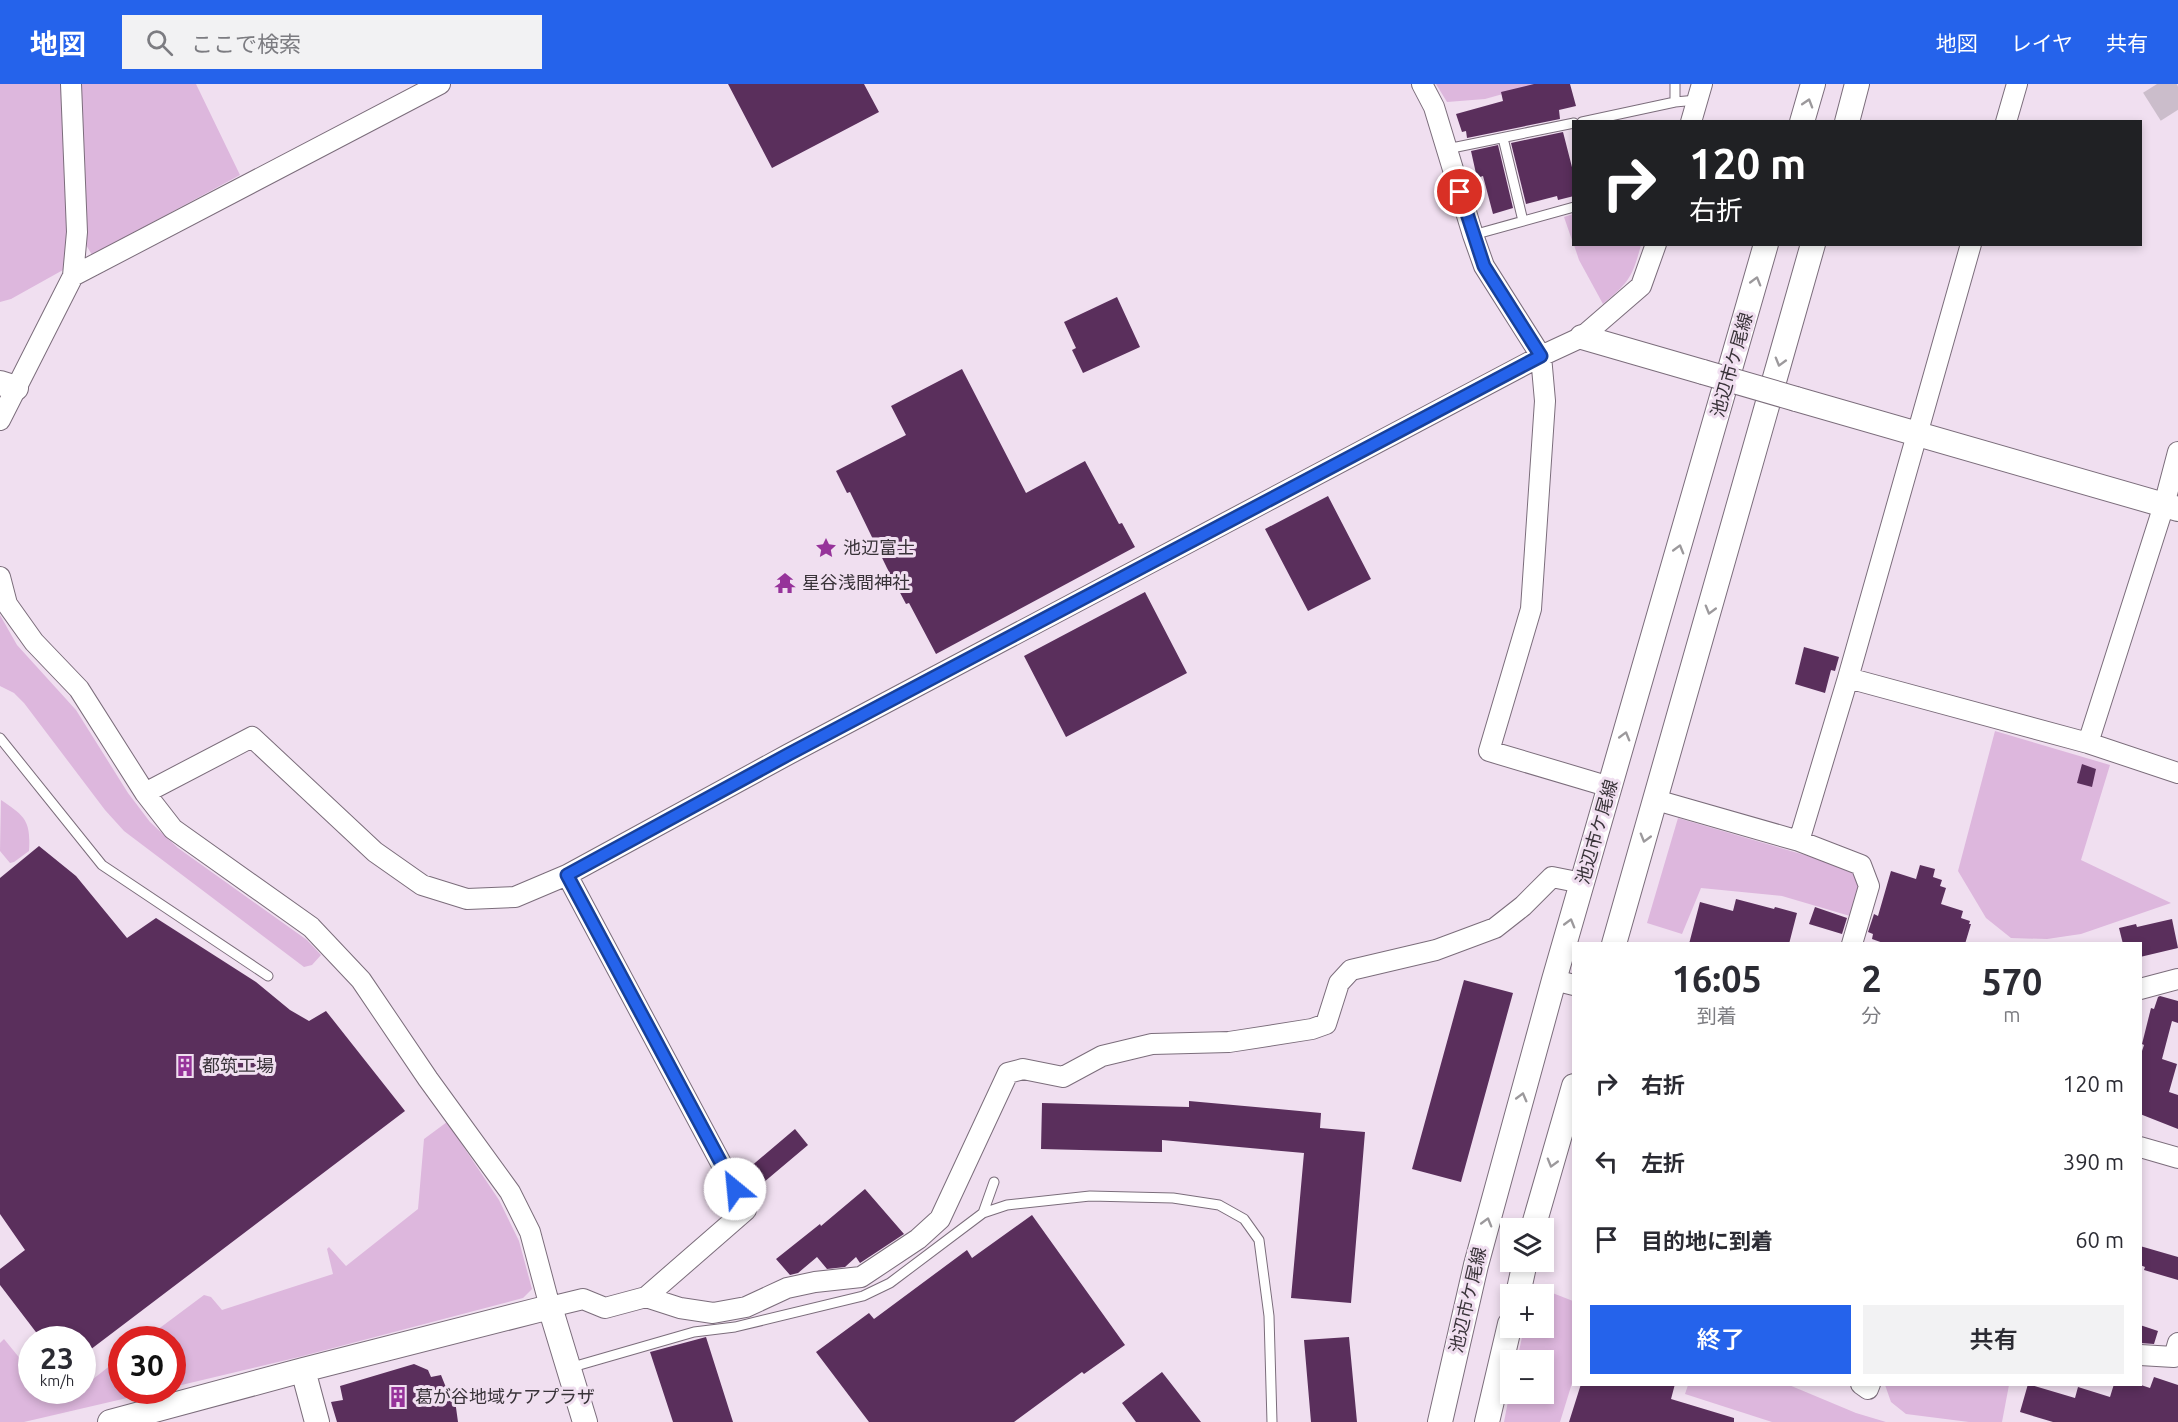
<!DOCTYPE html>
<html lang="ja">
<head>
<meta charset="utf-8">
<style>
	:root { --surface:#fff; --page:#f2f2f3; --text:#2b2b33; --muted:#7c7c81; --accent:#2563eb }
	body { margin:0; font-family:Ubuntu,"Noto Sans JP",sans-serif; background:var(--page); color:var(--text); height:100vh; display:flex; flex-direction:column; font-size:22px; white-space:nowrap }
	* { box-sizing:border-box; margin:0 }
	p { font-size:20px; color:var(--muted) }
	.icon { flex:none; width:33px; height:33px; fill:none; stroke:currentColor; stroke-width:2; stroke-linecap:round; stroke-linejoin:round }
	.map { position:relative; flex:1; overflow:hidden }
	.side { position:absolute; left:1572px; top:858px; width:570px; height:444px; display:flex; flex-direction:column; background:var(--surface); border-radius:0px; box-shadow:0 3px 9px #0003 }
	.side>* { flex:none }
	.banner { position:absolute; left:1572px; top:36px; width:570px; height:126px; border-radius:0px; box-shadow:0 3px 9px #0003; background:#202124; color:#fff; overflow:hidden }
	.controls { position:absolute; left:1500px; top:1134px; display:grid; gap:12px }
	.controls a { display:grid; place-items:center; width:54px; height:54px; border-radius:0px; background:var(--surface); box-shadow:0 3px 9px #0003; font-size:30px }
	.speed { position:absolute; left:18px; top:1242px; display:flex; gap:12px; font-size:30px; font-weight:700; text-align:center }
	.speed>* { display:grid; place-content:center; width:78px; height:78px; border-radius:50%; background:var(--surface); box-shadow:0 3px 9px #0003; line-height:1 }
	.speed small { font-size:15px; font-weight:400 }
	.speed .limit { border:9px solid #d22; background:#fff; color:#111 }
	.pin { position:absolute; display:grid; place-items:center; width:51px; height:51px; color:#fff; margin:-26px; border:3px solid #fff; border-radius:50%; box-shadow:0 2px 6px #0007 }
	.me { position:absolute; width:66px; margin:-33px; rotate:332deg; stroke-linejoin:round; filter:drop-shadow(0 0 4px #0008) }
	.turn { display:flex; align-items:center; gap:21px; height:126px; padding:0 18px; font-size:27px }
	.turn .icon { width:78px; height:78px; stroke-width:2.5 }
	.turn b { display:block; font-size:42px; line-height:51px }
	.eta { display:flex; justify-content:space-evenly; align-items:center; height:102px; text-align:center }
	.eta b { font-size:36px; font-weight:600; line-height:42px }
	.primary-button { display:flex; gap:12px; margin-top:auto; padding:12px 18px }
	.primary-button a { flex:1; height:69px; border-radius:0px; background:var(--accent); color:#fff; font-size:24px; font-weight:600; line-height:69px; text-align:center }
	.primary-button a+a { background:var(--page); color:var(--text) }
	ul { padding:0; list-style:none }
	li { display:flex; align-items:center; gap:18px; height:78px; padding:0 18px }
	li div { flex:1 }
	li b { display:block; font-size:22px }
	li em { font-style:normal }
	header { display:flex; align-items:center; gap:36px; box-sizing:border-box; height:84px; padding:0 30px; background:var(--accent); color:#fff }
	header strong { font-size:28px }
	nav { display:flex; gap:33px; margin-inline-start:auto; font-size:21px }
	.search { width:420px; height:54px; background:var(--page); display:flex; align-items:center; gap:15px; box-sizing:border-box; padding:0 21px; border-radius:0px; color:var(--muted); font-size:22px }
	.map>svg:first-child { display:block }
</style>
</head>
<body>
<header>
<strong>地図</strong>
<div class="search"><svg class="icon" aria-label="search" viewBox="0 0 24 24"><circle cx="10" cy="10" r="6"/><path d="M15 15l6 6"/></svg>ここで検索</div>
<nav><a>地図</a><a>レイヤ</a><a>共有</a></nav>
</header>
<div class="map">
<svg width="2178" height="1338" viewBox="0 0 2178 1338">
	<rect width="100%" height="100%" fill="#f0dff0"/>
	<path fill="#ddb7dd" d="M0,0H64L70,145L63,186L11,215L0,218Z
		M76,0H196L240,91L92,171L85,159Z
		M1436,0H1538L1485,15L1447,18Z
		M1573,130H1574L1573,159L1564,133Z
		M1574,161V160L1641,161C1632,194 1629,198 1603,220L1579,176Z
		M0,531L17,561L76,626L128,709L150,738L178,764L307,856L321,871L312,881L304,883L124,747L105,726L24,619L14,609L0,602Z
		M1995,647L2110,681L2081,776L2171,819L2081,850L2047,855L2011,854L1986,834L1958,787Z
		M1,716C25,732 31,737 29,767L14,778L10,779L0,767Z
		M1678,734L1856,786L1862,799L1850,832L1782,812L1701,804L1682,850L1647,839Z
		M447,1038L499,1116L519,1157L532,1205L523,1214L299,1273L173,1303L172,1256L145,1255L204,1211L211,1213L222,1226L333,1190L327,1165L329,1163L346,1182L418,1125L424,1055Z
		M1532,1201L1573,1217V1296L1560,1338H1504L1510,1307V1310H1544V1276H1517L1524,1244H1544V1210H1530Z
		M4,1255L31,1288L32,1306L47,1307L59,1320L77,1307L82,1306L83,1303L121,1273L122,1306L157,1307L24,1338H0V1259Z
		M1688,1301H1789L1856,1329L1886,1338H1772L1685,1310Z
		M1885,1301V1300L2009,1301L2002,1338H1969L1906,1330L1891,1318Z"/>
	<path fill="#5a2f5c" d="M728,0H864L879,28L772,84Z
		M1534,0H1570L1576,22L1559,26L1560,35L1467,54L1466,47L1462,48L1456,30L1503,17L1501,8Z
		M1563,48L1574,91V112L1558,116L1557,112L1526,120L1511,59Z
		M1498,61L1513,124L1493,130L1483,92L1477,94L1471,67Z
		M1117,213L1140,263L1083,289L1072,266L1076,264L1064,238Z
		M962,285L1026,409L1085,377L1119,440L1122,439L1135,463L936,570L909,519L906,520L887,484L850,408L847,409L836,387L906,351L891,322Z
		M1328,412L1371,495L1308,527L1265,445Z
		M1145,508L1187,589L1066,653L1024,572Z
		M1804,563L1839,573L1835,587L1831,586L1825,609L1795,600Z
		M2082,680L2096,685L2092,703L2077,699Z
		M39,762L76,792L127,854L156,834L256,898L290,926L309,937L326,927L405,1027L82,1272V1256H42L0,1201V1185L25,1166L0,1130V794Z
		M1920,781L1935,785L1933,793L1942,796L1940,802L1946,804L1941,820L1963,827L1961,834L1970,837L1969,840H1971L1965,860H1886L1872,855L1873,850L1868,848L1874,830L1878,832L1891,787L1916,795Z
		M1736,815L1774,825L1775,823L1797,829L1789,860H1689L1700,818L1733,827Z
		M1815,823L1847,834L1842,850L1809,840Z
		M2172,835L2178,864L2140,873V860H2123L2119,844L2136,840L2137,843Z
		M1464,896L1513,909L1461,1098L1412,1085Z
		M2160,912L2178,917V939L2172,937L2162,975L2177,980L2169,1008L2178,1011V1045L2140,1030V973L2144,961L2142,960L2151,924L2154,925L2158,913Z
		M1189,1017L1321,1029L1320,1044L1365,1048L1351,1219L1291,1214L1304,1069L1162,1056V1068L1041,1065L1042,1019L1189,1023Z
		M795,1045L808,1061L757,1104L743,1089Z
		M865,1105L904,1150L860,1179L856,1173L845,1183L827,1185L817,1173L798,1189L790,1191L776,1175L820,1140L821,1142Z
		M1032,1131L1125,1261L1084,1290L1082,1288L1014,1338H869L816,1268L869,1229L874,1235L967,1166L972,1174Z
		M2140,1162L2178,1173V1196L2144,1186L2145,1183L2140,1181Z
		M2140,1241L2158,1247L2154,1260L2140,1259Z
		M706,1253L733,1338H673L650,1268Z
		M1349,1253L1357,1338H1311L1304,1256Z
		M414,1280L428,1286L431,1293L441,1291L447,1306L454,1309L458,1338H337L331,1318L343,1316L340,1302Z
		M1162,1288L1201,1338H1136L1122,1319Z
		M2154,1293L2178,1301V1338H2053L2020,1328L2028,1300L2075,1314L2078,1303L2110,1313L2114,1300H2138L2150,1304Z
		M1581,1300H1675L1671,1315L1734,1334V1338H1569Z"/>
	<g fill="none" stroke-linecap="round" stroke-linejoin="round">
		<path stroke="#cbbdcb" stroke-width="33" stroke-dasharray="33 16" stroke-linecap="butt" d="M2157,0L2178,33"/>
		<defs>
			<path id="service" d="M1675,0V18
				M1582,38L1675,18L1697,16
				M1503,54L1523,137
				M1447,65L1574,39
				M1473,151L1574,123
				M0,654L102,781L268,892
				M983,1129L994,1098
				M569,1284L694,1248L735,1243L863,1212L890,1199L983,1129L1007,1121L1090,1112L1173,1114L1219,1121L1244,1135L1259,1156L1269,1232L1272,1338"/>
			<path id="minor" d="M1422,0L1434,23L1473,151L1484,182L1541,272L1545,317L1531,525L1489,667L1610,703
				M1691,38L1702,0
				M2006,38L2017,0
				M73,192L440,0
				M0,336L73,192L77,148L71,0
				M0,493L7,520L34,558L79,605L145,709L173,745L311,843L361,896L428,995L510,1108L530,1148L550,1223L583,1215L605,1224L646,1213L746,1126L567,791
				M1848,594L2088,659L2178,689
				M2088,659L2164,421L2178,368
				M145,709L252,653L375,768L422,801L467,815L515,813L567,791L789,670L1541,272L1582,253L1641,202L1656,160
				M1656,716L1799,757L1848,594L1971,160
				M1799,757L1861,781L1869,802L1852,860
				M1554,896L1574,901
				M2140,905L2178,895
				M2140,1063L2178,1074
				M646,1213L680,1224L713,1229L746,1223L787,1204L815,1198L861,1193L918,1155L940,1135L1008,989L1023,985L1063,993L1102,972L1152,960L1229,958L1312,945L1326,940L1339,899L1351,886L1436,866L1495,844L1523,822L1552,793L1582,799
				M2140,1271L2174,1273L2178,1259
				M1861,1300L1868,1305L1870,1300"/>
			<path id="tertiary" d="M1802,38L1813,0
				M1847,38L1857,0
				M1582,253L1703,288
				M0,299L16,304
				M1796,315L2178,425
				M1614,860L1813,160
				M1533,1144L1574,1002
				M1518,1210L1525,1178
				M303,1286L317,1338
				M110,1338L303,1286L550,1223L585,1338
				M1440,1338L1476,1181L1554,896L1766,160
				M1487,1338L1510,1240"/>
		</defs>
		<use href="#service" stroke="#7b6d7b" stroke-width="11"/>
		<use href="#minor" stroke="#7b6d7b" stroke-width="22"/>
		<use href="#tertiary" stroke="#7b6d7b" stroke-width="26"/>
		<use href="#service" stroke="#fff" stroke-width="9"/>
		<use href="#minor" stroke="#fff" stroke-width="20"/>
		<use href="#tertiary" stroke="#fff" stroke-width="24"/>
		<defs>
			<path id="tertiary-bridge" d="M1703,288L1796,315"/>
		</defs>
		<use href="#tertiary-bridge" stroke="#7b6d7b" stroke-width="26" stroke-linecap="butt"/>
		<use href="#tertiary-bridge" stroke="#fff" stroke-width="24"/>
	</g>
	<defs><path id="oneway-chevron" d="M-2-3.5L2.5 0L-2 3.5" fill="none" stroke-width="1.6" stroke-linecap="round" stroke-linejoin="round" transform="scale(1.5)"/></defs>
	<g stroke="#9c999c">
		<use href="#oneway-chevron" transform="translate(1808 19) rotate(-73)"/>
		<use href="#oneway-chevron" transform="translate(1756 197) rotate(-74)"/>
		<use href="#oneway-chevron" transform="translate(1780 278) rotate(106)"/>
		<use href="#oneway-chevron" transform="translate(1679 465) rotate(-74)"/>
		<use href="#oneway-chevron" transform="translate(1710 526) rotate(106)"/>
		<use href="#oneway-chevron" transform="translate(1625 652) rotate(-74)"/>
		<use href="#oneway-chevron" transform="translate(1645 754) rotate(106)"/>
		<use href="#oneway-chevron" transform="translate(1570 839) rotate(-74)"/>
		<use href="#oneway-chevron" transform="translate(1522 1013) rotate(-75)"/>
		<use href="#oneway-chevron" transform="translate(1552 1079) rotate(106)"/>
		<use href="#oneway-chevron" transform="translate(1487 1138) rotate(-74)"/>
	</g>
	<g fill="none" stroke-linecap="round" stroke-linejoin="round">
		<defs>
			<path id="route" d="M735,1105L567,791L789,670L1541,272L1484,182L1460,108"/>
		</defs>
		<use href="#route" stroke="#184099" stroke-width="15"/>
		<use href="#route" stroke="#2563eb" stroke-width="10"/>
	</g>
	<defs>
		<symbol id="sight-bare" viewBox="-9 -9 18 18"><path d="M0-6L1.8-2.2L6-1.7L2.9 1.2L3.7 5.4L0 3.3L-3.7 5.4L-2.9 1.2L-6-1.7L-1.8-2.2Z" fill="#96339a" stroke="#f0dff0" stroke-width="2.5" paint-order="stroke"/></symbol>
		<symbol id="temple-bare" viewBox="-9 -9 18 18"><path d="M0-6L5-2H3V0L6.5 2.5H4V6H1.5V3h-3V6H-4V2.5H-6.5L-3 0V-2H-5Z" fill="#96339a" stroke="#f0dff0" stroke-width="2.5" paint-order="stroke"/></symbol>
		<symbol id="building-bare" viewBox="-9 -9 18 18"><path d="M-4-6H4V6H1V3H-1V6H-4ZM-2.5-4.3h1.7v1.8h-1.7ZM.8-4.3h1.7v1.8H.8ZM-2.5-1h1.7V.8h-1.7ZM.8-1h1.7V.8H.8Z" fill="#96339a" stroke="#f0dff0" stroke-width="2.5" paint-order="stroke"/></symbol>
	</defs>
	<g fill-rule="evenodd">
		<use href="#sight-bare" x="811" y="449" width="30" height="30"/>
		<use href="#temple-bare" x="770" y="484" width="30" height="30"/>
		<use href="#building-bare" x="170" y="967" width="30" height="30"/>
		<use href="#building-bare" x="383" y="1298" width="30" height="30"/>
	</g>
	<g text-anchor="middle" stroke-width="6" stroke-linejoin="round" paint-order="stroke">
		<g font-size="18" fill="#393339" stroke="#f0dff0">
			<text transform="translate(1732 281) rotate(-74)" y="6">池辺市ケ尾線</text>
			<text transform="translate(1597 748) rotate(-74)" y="6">池辺市ケ尾線</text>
			<text transform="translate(1468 1216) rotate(-77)" y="6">池辺市ケ尾線</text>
		</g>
		<g font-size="18" fill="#393339" stroke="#f0dff0" text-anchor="start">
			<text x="843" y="470">池辺富士</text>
			<text x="802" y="505">星谷浅間神社</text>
			<text x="202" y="988">都筑工場</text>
			<text x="415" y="1319">葛が谷地域ケアプラザ</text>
		</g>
	</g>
</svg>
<div class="controls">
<a><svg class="icon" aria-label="layers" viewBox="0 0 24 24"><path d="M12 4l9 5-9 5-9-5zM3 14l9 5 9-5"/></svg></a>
<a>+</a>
<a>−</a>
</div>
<div class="speed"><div>23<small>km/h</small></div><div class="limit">30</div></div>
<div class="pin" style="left:1460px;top:108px;background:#d93025"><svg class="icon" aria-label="arrive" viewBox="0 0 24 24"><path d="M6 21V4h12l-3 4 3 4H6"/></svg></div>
<svg class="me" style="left:735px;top:1105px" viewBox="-20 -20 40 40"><circle r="19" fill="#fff"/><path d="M0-13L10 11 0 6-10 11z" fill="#2563eb"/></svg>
<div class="banner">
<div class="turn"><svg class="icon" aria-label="right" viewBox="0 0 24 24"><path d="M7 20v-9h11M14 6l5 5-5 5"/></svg><div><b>120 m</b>右折</div></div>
</div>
<section class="side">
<div class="eta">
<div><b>16:05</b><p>到着</p></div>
<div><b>2</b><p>分</p></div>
<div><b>570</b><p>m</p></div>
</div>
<ul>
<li><svg class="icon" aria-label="right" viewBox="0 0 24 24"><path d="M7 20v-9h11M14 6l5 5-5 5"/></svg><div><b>右折</b></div><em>120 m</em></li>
<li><svg class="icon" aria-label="left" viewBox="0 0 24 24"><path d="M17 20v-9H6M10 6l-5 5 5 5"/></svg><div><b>左折</b></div><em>390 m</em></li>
<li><svg class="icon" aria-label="arrive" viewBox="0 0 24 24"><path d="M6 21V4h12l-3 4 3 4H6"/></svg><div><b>目的地に到着</b></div><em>60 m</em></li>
</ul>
<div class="primary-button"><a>終了</a><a>共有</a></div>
</section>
</div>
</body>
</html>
